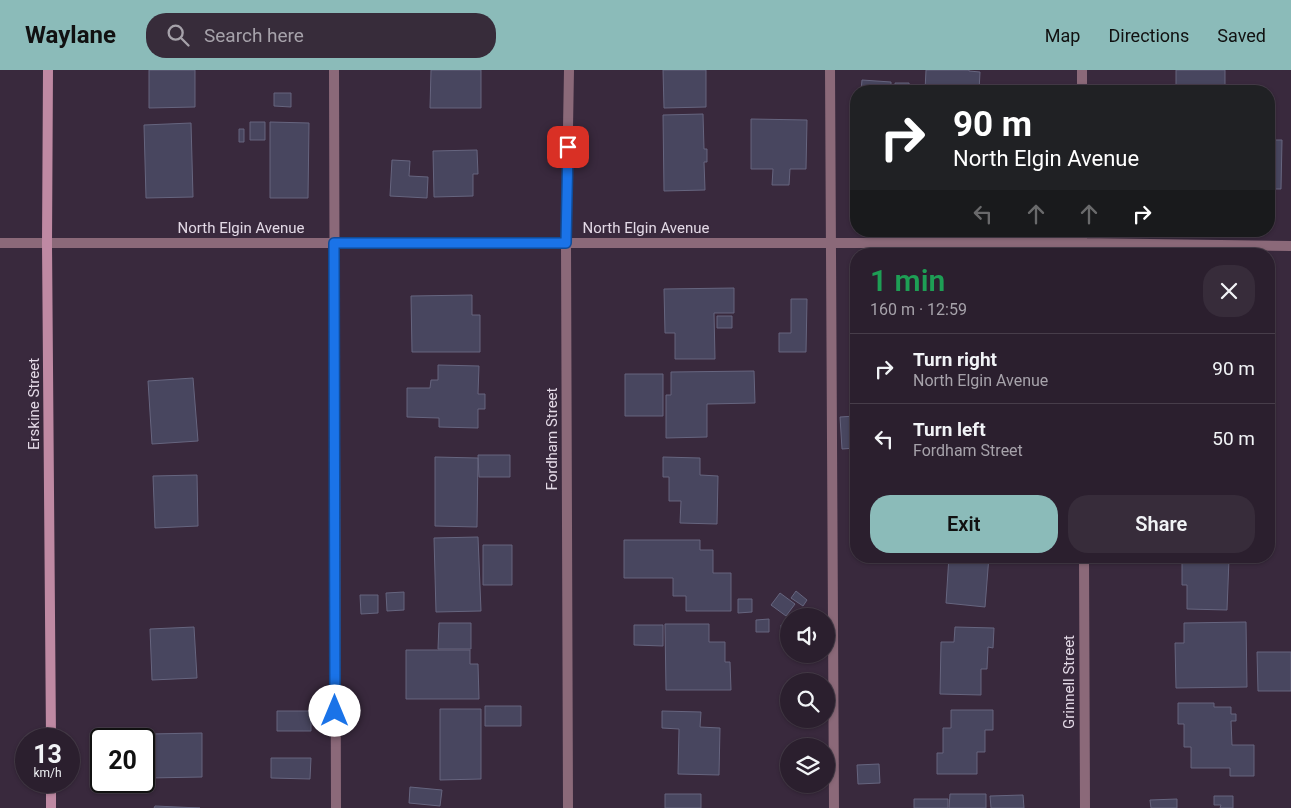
<!DOCTYPE html>
<html lang="en">
<head>
<meta charset="utf-8">
<style>
	:root { --surface:#2b1f2e; --page:#372c3a; --text:#f1f3f6; --muted:#a6a2aa; --line:#473d4a; --accent:#8bbbb9 }
	body { margin:0; font-family:Roboto,sans-serif; background:var(--page); color:var(--text); height:100vh; display:flex; flex-direction:column; font-size:19px; white-space:nowrap }
	* { box-sizing:border-box; margin:0 }
	p { font-size:16px; color:var(--muted) }
	.icon { flex:none; width:28px; height:28px; fill:none; stroke:currentColor; stroke-width:2; stroke-linecap:round; stroke-linejoin:round }
	.map { position:relative; flex:1; overflow:hidden }
	.details { position:absolute; left:850px; top:178px; width:425px; height:315px; display:flex; flex-direction:column; background:var(--surface); border-radius:20px; box-shadow:0 1px 4px #0004,0 0 0 1px var(--line) }
	.details>* { flex:none }
	.banner { position:absolute; left:850px; top:15px; width:425px; height:152px; border-radius:20px; box-shadow:0 1px 4px #0004,0 0 0 1px var(--line); background:#202124; color:#fff; overflow:hidden }
	.tools { position:absolute; left:780px; top:538px; display:grid; gap:10px }
	.tools a { display:grid; place-items:center; width:55px; height:55px; border-radius:50%; background:var(--surface); box-shadow:0 1px 4px #0004,0 0 0 1px var(--line); font-size:25px }
	.speed { position:absolute; left:15px; top:658px; display:flex; gap:10px; font-size:25px; font-weight:700; text-align:center }
	.speed>* { display:grid; place-content:center; width:65px; height:65px; border-radius:50%; background:var(--surface); box-shadow:0 1px 4px #0004,0 0 0 1px var(--line); line-height:1 }
	.speed small { font-size:12px; font-weight:400 }
	.speed .limit { border:2px solid #111; border-radius:8px; background:#fff; color:#111 }
	.pin { position:absolute; display:grid; place-items:center; width:42px; height:42px; color:#fff; margin:-21px; border-radius:10px; box-shadow:0 2px 8px #0006 }
	.me { position:absolute; width:55px; margin:-28px; rotate:0deg; stroke-linejoin:round; filter:drop-shadow(0 0 4px #0008) }
	.turn { display:flex; align-items:center; gap:18px; height:105px; padding:0 20px; font-size:22px }
	.turn .icon { width:65px; height:65px; stroke-width:2.5 }
	.turn b { display:block; font-size:35px; line-height:42px }
	.lanes { display:flex; align-items:center; height:48px; padding:0 20px; background:#0003; justify-content:center; gap:25px; direction:ltr }
	.lanes .off { opacity:.35 }
	.round { display:grid; place-items:center; flex:none; width:52px; height:52px; border-radius:20px; background:var(--page) }
	.overview { display:flex; align-items:center; justify-content:space-between; height:85px; padding:0 20px }
	h1 { font-size:30px; font-weight:600; line-height:38px; color:#1e9e55 }
	.primary-button { display:flex; gap:10px; margin-top:auto; padding:10px 20px }
	.primary-button a { flex:1; height:58px; border-radius:20px; background:var(--accent); color:#111; font-size:20px; font-weight:600; line-height:58px; text-align:center }
	.primary-button a+a { background:var(--page); color:var(--text) }
	ul { padding:0; list-style:none }
	li { display:flex; align-items:center; gap:15px; height:70px; padding:0 20px; border-top:1px solid var(--line) }
	li div { flex:1 }
	li b { display:block; font-size:19px }
	li em { font-style:normal }
	header { display:flex; align-items:center; gap:30px; box-sizing:border-box; height:70px; padding:0 25px; background:var(--accent); color:#111 }
	header strong { font-size:24px }
	nav { display:flex; gap:28px; margin-inline-start:auto; font-size:18px }
	.search { width:350px; height:45px; background:var(--page); display:flex; align-items:center; gap:12px; box-sizing:border-box; padding:0 18px; border-radius:20px; color:var(--muted); font-size:19px }
	.map>svg:first-child { display:block }
</style>
</head>
<body>
<header>
<strong>Waylane</strong>
<div class="search"><svg class="icon" aria-label="search" viewBox="0 0 24 24"><circle cx="10" cy="10" r="6"/><path d="M15 15l6 6"/></svg>Search here</div>
<nav><a>Map</a><a>Directions</a><a>Saved</a></nav>
</header>
<div class="map">
<svg width="1291" height="738" viewBox="0 0 1291 738">
	<rect width="100%" height="100%" fill="#39293d"/>
	<path fill="#48465f" stroke="#66657f" d="M149,0H195V37L149,38Z
		M431,0H481V38H430Z
		M663,0H706V37L664,38Z
		M926,0H969V1L980,2L979,21H925Z
		M1176,0H1225V21H1176Z
		M862,10L891,12V21H861Z
		M895,13H909L910,21H895Z
		M274,23H291V37L274,36Z
		M703,44L704,79H707V92H704L705,120L664,121L663,45Z
		M751,49L807,50L806,99H790L789,115H772L773,99H751Z
		M250,52H265V70H250Z
		M270,52L309,53L308,128H270Z
		M191,53L193,127L146,128L144,55Z
		M239,59H244V72H239Z
		M1269,70H1282L1281,119H1269Z
		M477,80L478,104H473V126L434,127L433,81Z
		M392,90L410,91L409,106L428,107L427,128L390,126Z
		M734,218V243H714L715,289H675V263H665L664,219Z
		M472,225V245H480V282H412L411,226Z
		M791,229H807L806,282H779V263H791Z
		M717,246H732V258H717Z
		M438,295L479,296L478,324H485V339H478V358L439,357V348L407,347V318H430L431,310H438Z
		M851,297H856V322H851Z
		M754,301L755,333L707,334V367L666,368V325H671V302Z
		M625,304H663V346H625Z
		M193,308L198,371L152,374L148,311Z
		M856,346V378L842,379L840,347Z
		M478,385H510V407H479Z
		M435,387L478,388L477,457L435,456Z
		M663,387L700,388V405L718,406L717,454L680,453L681,431H669V407H663Z
		M197,405L198,456L155,458L153,406Z
		M478,467L481,541L436,542L434,468Z
		M624,470H700V480H713V503H731V541H686V526H673V508H624Z
		M483,475H512V515H483Z
		M949,486H989L985,537L946,533Z
		M1175,486H1214V489H1229L1227,540L1187,539V515H1182V493H1175Z
		M796,521L807,530L803,536L791,528Z
		M404,522V540L387,541L386,523Z
		M780,523L795,534L786,546L771,535Z
		M360,525H378V543L361,544Z
		M738,529H752V542L738,543Z
		M769,549V562H756V550Z
		M1246,552L1247,617L1176,618L1175,573H1184V553Z
		M439,553H471V579H438Z
		M665,554H709V572H725V592H730L731,620H666Z
		M634,555H663V576L634,575Z
		M781,555H789V568L781,569Z
		M194,557L197,608L152,610L150,559Z
		M955,557L994,558L993,578L988,577L987,599H981V625L940,624L941,572H954Z
		M406,580H470V594H478L479,629H406Z
		M1257,582H1291V621H1258Z
		M1178,633H1214V637H1231V644H1236V651H1231L1232,675H1254V706H1230V698H1191V677H1184V654H1178Z
		M485,636H521V656H485Z
		M440,639H481V709L440,710Z
		M951,640H993V660H985V682H977V704H937V683H943V658H951Z
		M277,641H311V661H277Z
		M662,641L701,642L700,657L720,658L719,705L678,704L679,659L662,658Z
		M202,663V707L149,708V664Z
		M271,688H311L310,709L271,708Z
		M879,694L880,713L858,714L857,695Z
		M410,717L442,720L440,736L409,733Z
		M665,724H701V738H665Z
		M950,724H986V738H949Z
		M1023,725L1024,738H991L990,726Z
		M1214,726H1233V738H1220L1221,735H1214Z
		M914,729H948V738H914Z
		M1177,729V738H1151L1150,730Z
		M155,736L200,738H154Z"/>
	<g fill="none" stroke-linecap="round" stroke-linejoin="round">
		<path stroke="#8b6979" stroke-width="10" d="M334,0L336,738
			M830,0L834,738"/>
		<path stroke="#8b6979" stroke-width="10" d="M1082,0V21
			M1082,161V184
			M0,173H1082L1291,176
			M1084,486L1085,738
			M568,738L566,173L569,0"/>
		<path stroke="#bf89a3" stroke-width="10" d="M48,0L47,173L51,669
			M51,711V738"/>
	</g>
	<g fill="none" stroke-linecap="round" stroke-linejoin="round">
		<defs>
			<path id="route" d="M335,641L334,173H566L568,77"/>
		</defs>
		<use href="#route" stroke="#114b97" stroke-width="12"/>
		<use href="#route" stroke="#1a73e8" stroke-width="9"/>
	</g>
	<g text-anchor="middle" stroke-width="4" stroke-linejoin="round" paint-order="stroke">
		<g font-size="15" fill="#e3d9e6" stroke="#39293d">
			<text x="241" y="163">North Elgin Avenue</text>
			<text x="646" y="163">North Elgin Avenue</text>
			<text transform="translate(34 334) rotate(-90)" y="5">Erskine Street</text>
			<text transform="translate(552 369) rotate(-90)" y="5">Fordham Street</text>
			<text transform="translate(1069 612) rotate(-90)" y="5">Grinnell Street</text>
		</g>
	</g>
</svg>
<div class="tools">
<a><svg class="icon" aria-label="sound" viewBox="0 0 24 24"><path d="M4 9h4l5-4v14l-5-4H4zM17 9q2 3 0 6"/></svg></a>
<a><svg class="icon" aria-label="search" viewBox="0 0 24 24"><circle cx="10" cy="10" r="6"/><path d="M15 15l6 6"/></svg></a>
<a><svg class="icon" aria-label="layers" viewBox="0 0 24 24"><path d="M12 4l9 5-9 5-9-5zM3 14l9 5 9-5"/></svg></a>
</div>
<div class="speed"><div>13<small>km/h</small></div><div class="limit">20</div></div>
<div class="pin" style="left:568px;top:77px;background:#d93025"><svg class="icon" aria-label="arrive" viewBox="0 0 24 24"><path d="M6 21V4h12l-3 4 3 4H6"/></svg></div>
<svg class="me" style="left:335px;top:641px" viewBox="-20 -20 40 40"><circle r="19" fill="#fff"/><path d="M0-13L10 11 0 6-10 11z" fill="#1a73e8"/></svg>
<div class="banner">
<div class="turn"><svg class="icon" aria-label="right" viewBox="0 0 24 24"><path d="M7 20v-9h11M14 6l5 5-5 5"/></svg><div><b>90 m</b>North Elgin Avenue</div></div>
<div class="lanes"><svg class="icon off" aria-label="left" viewBox="0 0 24 24"><path d="M17 20v-9H6M10 6l-5 5 5 5"/></svg><svg class="icon off" aria-label="ahead" viewBox="0 0 24 24"><path d="M12 20V5M6 11l6-6 6 6"/></svg><svg class="icon off" aria-label="ahead" viewBox="0 0 24 24"><path d="M12 20V5M6 11l6-6 6 6"/></svg><svg class="icon" aria-label="right" viewBox="0 0 24 24"><path d="M7 20v-9h11M14 6l5 5-5 5"/></svg></div>
</div>
<section class="details">
<div class="overview"><div><h1>1 min</h1><p>160 m · 12:59</p></div><a class="round"><svg class="icon" aria-label="close" viewBox="0 0 24 24"><path d="M6 6l12 12M18 6L6 18"/></svg></a></div>
<ul>
<li><svg class="icon" aria-label="right" viewBox="0 0 24 24"><path d="M7 20v-9h11M14 6l5 5-5 5"/></svg><div><b>Turn right</b><p>North Elgin Avenue</p></div><em>90 m</em></li>
<li><svg class="icon" aria-label="left" viewBox="0 0 24 24"><path d="M17 20v-9H6M10 6l-5 5 5 5"/></svg><div><b>Turn left</b><p>Fordham Street</p></div><em>50 m</em></li>
</ul>
<div class="primary-button"><a>Exit</a><a>Share</a></div>
</section>
</div>
</body>
</html>
